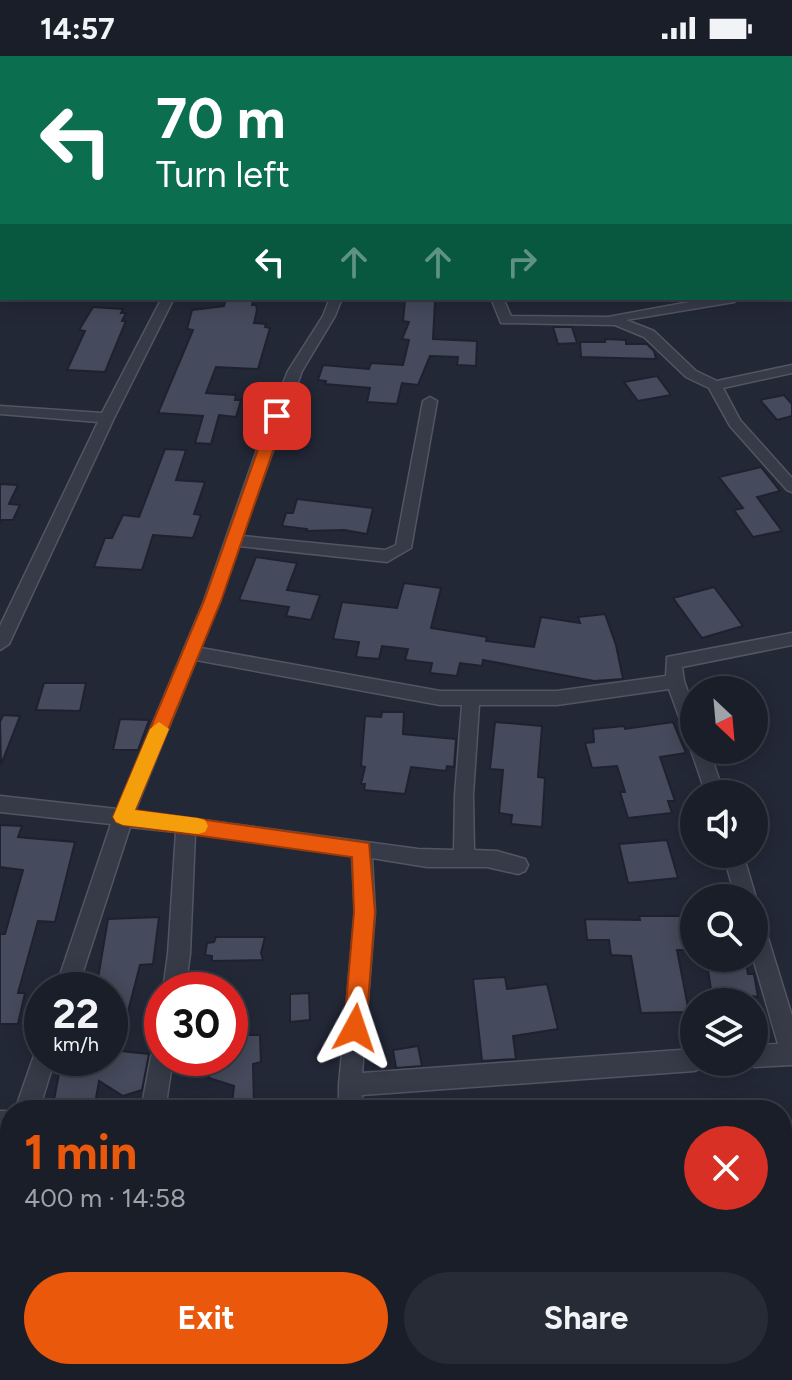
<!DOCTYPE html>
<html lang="en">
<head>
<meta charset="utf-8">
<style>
	:root { --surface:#1a1e29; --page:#272b35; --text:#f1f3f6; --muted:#9fa2a8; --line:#383c46; --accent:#ea580c }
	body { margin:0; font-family:Figtree,sans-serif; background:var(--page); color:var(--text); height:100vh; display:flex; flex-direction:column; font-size:30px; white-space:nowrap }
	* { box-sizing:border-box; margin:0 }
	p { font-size:26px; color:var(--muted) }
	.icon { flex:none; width:44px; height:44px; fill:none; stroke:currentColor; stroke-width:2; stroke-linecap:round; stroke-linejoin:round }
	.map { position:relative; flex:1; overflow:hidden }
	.sheet { position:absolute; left:0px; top:1044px; width:792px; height:280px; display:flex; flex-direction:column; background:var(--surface); border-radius:32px 32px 0 0; box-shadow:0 4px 20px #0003,0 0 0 2px var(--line) }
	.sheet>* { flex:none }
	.top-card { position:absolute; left:0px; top:0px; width:792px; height:244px; box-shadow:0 4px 20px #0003,0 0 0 2px var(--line); background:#0b6e4f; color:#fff; overflow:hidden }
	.needle { width:52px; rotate:154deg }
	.fabs { position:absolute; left:680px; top:620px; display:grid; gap:16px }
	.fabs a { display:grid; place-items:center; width:88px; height:88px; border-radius:50%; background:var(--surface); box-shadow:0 4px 20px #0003,0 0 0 2px var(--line); font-size:40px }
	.speed { position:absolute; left:24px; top:916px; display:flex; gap:16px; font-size:40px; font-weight:700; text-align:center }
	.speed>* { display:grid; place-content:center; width:104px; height:104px; border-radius:50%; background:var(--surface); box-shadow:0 4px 20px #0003,0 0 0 2px var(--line); line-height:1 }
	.speed small { font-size:20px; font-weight:400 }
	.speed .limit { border:12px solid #d22; background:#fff; color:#111 }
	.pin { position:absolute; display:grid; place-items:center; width:68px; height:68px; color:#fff; margin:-34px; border-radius:16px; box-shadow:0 4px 12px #0006 }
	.me { position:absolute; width:88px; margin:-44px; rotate:5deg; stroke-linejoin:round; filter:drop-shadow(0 0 6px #0008) }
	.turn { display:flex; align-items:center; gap:28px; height:168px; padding:0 24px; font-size:36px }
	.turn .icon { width:104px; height:104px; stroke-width:2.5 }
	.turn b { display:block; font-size:56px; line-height:68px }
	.lanes { display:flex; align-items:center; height:76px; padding:0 24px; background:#0003; justify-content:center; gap:40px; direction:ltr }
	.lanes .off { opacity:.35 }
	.round { display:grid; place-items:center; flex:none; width:84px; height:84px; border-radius:42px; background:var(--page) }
	.overview { display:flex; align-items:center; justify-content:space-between; height:136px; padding:0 24px }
	h1 { font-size:48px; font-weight:700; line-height:60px; color:var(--accent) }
	.button { display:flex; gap:16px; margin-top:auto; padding:16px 24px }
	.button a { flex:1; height:92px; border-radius:48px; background:var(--accent); color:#fff; font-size:32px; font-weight:700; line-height:92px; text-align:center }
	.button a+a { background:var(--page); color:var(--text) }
	.status { display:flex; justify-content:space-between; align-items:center; height:56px; padding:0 40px; background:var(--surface); direction:ltr }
	.status svg { height:22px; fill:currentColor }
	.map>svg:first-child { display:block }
</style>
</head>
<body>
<div class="status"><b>14:57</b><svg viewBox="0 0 49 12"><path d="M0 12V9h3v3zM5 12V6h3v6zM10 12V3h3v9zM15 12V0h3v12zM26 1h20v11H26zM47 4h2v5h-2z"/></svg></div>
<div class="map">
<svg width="792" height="1324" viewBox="0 0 792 1324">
	<rect width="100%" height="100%" fill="#232837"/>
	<path fill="#454a5c" stroke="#1e222e" stroke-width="2" d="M226,242H254L252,249H256L257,254L254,267L266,268L265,271L270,272L258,313L216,311L206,337L236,339L235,344H241L236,361L219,359L211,388L195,387L203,360L158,357L193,274L187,273L192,254L224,250Z
		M405,244L435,245L433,283L477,285L476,310L457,309L458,301L430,300L418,329L402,327L397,348L367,346L370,332L325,328L326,325L318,324L323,309L369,313L371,307L403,309L409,284L402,283L409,266L403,265Z
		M93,251L123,253L121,257H126L122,265H126L105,316L67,314L85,275L79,274Z
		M553,271H572L577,287L558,288Z
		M605,283L626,284V288H647L654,295L656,303L581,301L580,286H605Z
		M657,320L671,339L638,345L624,326Z
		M784,339L792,348V360L777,364L760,344Z
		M165,393L186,394L176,424L205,426L194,458L201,459L193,482L153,479L142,514L94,511L105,482H112L123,459L139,461Z
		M761,411L780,435L757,441L782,475L753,481L734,454L743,452L719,421Z
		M0,428L18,429L9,448L20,449L13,464H2L0,467Z
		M297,443L373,452L367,478L344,474L306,475L307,473L282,470L286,457H293Z
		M256,501L297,507L287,534L320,539L311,564L286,560L289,551L239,544Z
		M404,527L441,532L431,572L487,581L486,585L534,591L541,561L580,567L578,561L605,558L616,589L623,623L594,625L483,604L482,610L460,607L457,620L430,617L432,607L405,604L408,593L382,590L379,603L356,601L359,586L333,583L342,546L397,552Z
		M714,531L743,570L702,582L673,542Z
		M44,627H86L80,655L36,654Z
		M382,656H404L403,678L456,683L454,711L447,710L446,715L411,711L405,738L364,734L365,728H361L365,711L361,710L365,660L381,661Z
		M3,659L20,660L1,709L0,666Z
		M120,663L149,664L138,694H113Z
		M495,666L542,670L538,721L545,722L542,771L511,768L512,759L499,757L503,714L490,713Z
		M673,666L686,697L660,701L675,745H668L672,757L628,762L620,736H625L617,710L592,712L585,687L594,686L593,673L624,670L625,673Z
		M0,769L22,770L18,781L75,786L55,866L38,865L18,937H25L18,968H0V878H5L23,814L0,811Z
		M667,784L678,822L628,827L619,788Z
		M639,860H682L688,894H677L689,956L641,957L631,900L611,899L609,884H587L585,863L640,864Z
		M159,861L153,908L140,909L123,975L110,974V934H96L108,863Z
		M216,881H265L261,897L263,904L212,905V900L205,899L207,887L214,886Z
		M706,902H745L748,918H754L758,941L751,940L752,946H713Z
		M505,921L507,933L547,928L558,973L513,980L516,1003L482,1005L473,923Z
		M309,937L310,964L290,966V938Z
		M230,979H260L261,1006L253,1008L254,1051L232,1048L234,1030L209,1022L210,1002H230Z
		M418,990L422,1010L396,1012L393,994Z
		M111,994L149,998L142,1034L123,1040L99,1025L94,1054H52L62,1002H110Z"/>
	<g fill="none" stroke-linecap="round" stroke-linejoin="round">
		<defs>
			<path id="street" d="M35,0H71L73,2H37Z
				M289,0H299L288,2Z
				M0,39H2V45H0Z
				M790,57H792V63H790Z
				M790,108H792V114H790Z
				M790,157H792V163H790Z
				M0,178H2V186H0Z
				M792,227V235L790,236V228Z
				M162,242H174L114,362L9,588L0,594V570L98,366L0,358V350L102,357Z
				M330,242H342L335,260L302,315L242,480L385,494L396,489L423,345L430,341L437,345L411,492L387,506L239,490L201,592L440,635H557L666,620L667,601L792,577V589L682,611L684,625L694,653V684L688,682L685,677L669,633L557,649H479L473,739L474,794L497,795L525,803L528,809L525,815L518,818L487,811H427L372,802L375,856L362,1017L694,993V1006H704L702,1012L694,1015L362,1039L363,1054H339V1029L355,856L352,800L206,779L195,778L190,898L185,934H163L168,898L176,776L130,771L77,934H55L111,768L0,756V740L117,753L204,545L261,382L288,315L323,260ZM196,604L440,649H462L455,739L454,794L418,793L135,755Z
				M491,242H503L511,260L608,261L711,242H740L734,246L626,264L654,275L696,315L717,325L792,309V317L723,332L740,364L792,422V436L787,434L730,370L709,332L686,321L644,281L615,269L501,267Z
				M694,689V694H709L724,738H706L691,694Z
				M723,798H743L756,842L754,847V842H736Z
				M754,860L761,862L764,869L792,960V1009L754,1011L745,1006H754V989L778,988L753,902Z
				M162,990V1002H173L165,1054H141L151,1001L154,993Z
				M42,992V1002H55L39,1054H15L36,994Z
				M0,1055H10V1079H0Z
				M782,1211L792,1213V1239L782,1237Z
				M371,1314H397V1324H371Z
				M593,1314H619L622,1324H596Z"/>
			<path id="secondary" d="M712,0H752L753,2H714Z
				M792,1V9H790V2H785Z"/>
		</defs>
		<use href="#street" stroke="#525562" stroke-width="3"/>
		<use href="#secondary" stroke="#525562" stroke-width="3"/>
		<use href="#street" fill="#373b48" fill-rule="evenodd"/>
		<use href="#secondary" fill="#45495a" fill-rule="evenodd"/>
	</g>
	<path fill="#ea580c" stroke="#983908" stroke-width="2" d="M277,355L285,360L221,545L135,754L369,787L375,856L366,972L363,980L355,983L347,980L344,972L354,856L352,801L123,769L116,766L113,761L204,545L270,360Z"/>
	<path fill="#f59e0b" d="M159,666L169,673L135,754L198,762L205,764L208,770L205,776L198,778L123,769L116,766L113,761L150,673Z"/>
</svg>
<div class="fabs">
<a><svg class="needle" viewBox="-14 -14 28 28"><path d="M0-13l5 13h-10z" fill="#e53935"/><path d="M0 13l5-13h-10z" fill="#9fa2a8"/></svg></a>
<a><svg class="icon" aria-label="sound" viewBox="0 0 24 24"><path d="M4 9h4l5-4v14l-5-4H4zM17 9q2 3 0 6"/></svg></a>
<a><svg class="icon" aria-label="search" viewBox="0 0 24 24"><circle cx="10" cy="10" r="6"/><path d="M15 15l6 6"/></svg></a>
<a><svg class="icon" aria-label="layers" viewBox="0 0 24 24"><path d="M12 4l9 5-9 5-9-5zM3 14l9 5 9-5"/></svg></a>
</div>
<div class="speed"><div>22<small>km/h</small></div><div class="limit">30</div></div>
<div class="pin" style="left:277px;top:360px;background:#d93025"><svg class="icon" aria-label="arrive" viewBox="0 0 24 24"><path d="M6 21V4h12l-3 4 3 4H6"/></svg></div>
<svg class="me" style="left:355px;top:972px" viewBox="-20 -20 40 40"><path d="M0-17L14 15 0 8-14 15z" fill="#ea580c" stroke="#fff" stroke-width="4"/></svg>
<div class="top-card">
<div class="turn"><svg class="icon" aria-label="left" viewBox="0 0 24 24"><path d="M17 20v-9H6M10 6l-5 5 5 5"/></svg><div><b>70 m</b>Turn left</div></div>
<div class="lanes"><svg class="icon" aria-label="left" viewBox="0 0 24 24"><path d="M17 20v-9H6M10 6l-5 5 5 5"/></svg><svg class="icon off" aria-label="ahead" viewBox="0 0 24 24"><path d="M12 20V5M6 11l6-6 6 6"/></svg><svg class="icon off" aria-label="ahead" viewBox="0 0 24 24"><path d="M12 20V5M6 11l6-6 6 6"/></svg><svg class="icon off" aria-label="right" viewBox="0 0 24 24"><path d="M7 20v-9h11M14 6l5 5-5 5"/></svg></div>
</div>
<section class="sheet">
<div class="overview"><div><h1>1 min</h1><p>400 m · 14:58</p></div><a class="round" style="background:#d93025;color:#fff"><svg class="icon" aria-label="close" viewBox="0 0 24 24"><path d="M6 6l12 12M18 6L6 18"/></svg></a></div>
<div class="button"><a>Exit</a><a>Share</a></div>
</section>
</div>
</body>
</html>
